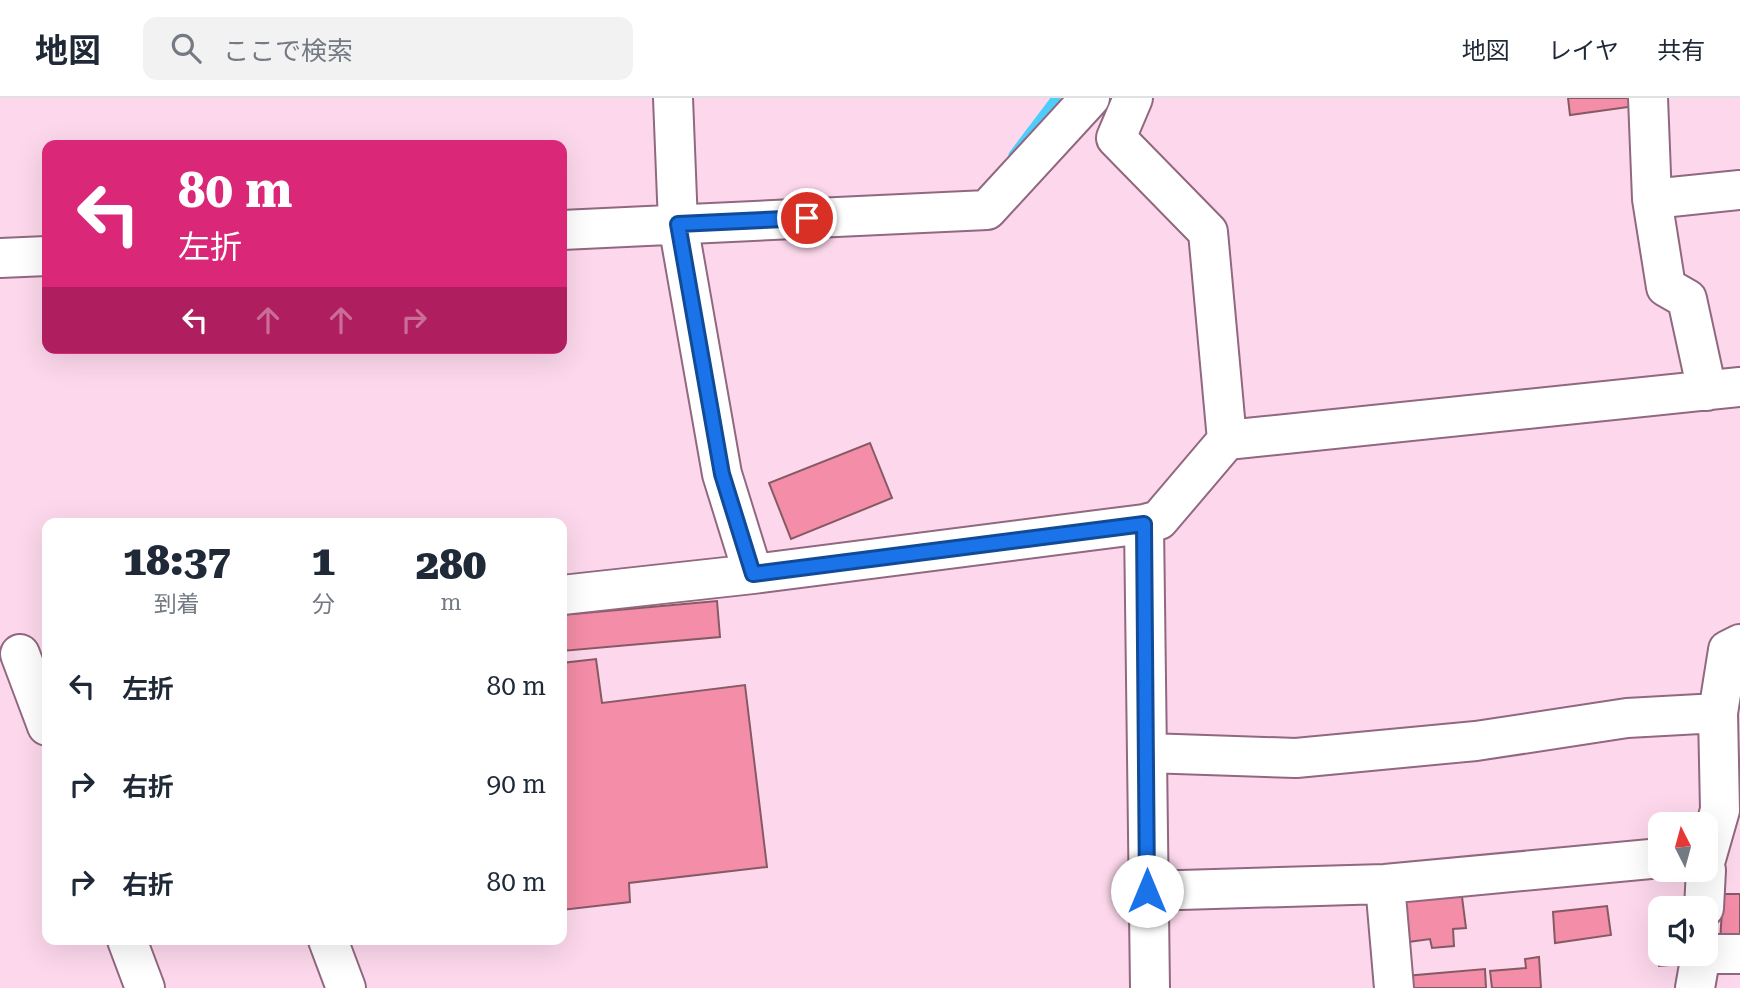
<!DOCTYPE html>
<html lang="ja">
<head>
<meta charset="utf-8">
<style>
	:root { --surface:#fff; --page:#f2f2f3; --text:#1f2937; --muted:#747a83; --line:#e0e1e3 }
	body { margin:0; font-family:"Roboto Serif","Noto Sans JP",serif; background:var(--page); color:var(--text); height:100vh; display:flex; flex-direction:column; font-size:26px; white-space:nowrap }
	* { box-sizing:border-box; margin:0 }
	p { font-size:23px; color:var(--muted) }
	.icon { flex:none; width:38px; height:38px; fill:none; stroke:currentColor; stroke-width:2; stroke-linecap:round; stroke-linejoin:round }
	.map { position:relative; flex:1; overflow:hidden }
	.drawer { position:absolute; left:42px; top:420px; width:525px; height:427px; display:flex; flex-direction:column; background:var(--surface); border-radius:14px; box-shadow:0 7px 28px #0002 }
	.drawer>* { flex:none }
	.hud { position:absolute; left:42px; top:42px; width:525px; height:214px; border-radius:14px; box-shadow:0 7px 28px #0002; background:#db2777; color:#fff; overflow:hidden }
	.needle { width:46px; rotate:354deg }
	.fabs { position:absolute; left:1648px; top:714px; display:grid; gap:14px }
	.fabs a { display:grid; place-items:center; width:70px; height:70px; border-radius:14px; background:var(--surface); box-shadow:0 7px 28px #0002; font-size:35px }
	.pin { position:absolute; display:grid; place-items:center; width:60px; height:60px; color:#fff; margin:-30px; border:4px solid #fff; border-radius:50%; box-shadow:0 2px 7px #0007 }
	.me { position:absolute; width:77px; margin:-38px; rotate:0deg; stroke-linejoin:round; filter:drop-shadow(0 0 5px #0008) }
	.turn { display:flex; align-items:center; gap:24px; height:147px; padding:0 21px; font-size:32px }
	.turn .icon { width:91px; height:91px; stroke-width:2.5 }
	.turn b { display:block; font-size:49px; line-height:60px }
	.lanes { display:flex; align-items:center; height:66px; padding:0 21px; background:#0003; justify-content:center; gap:35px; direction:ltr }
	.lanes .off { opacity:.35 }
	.eta { display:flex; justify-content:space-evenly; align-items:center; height:119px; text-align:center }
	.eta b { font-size:42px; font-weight:800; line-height:49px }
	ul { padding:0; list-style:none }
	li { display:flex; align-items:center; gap:21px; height:98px; padding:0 21px }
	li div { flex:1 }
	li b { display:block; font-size:26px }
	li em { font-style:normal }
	header { display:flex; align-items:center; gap:42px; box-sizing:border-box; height:98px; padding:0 35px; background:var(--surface); border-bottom:2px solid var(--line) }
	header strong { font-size:33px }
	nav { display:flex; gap:38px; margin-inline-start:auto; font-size:24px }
	.search { width:490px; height:63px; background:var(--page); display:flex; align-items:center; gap:18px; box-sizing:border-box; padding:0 24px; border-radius:14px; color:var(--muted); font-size:26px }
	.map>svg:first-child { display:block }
</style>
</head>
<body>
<header>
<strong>地図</strong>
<div class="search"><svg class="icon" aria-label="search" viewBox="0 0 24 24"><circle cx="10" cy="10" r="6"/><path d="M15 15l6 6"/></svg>ここで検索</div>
<nav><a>地図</a><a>レイヤ</a><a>共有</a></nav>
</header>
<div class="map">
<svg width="1740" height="890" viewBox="0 0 1740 890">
	<rect width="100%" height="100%" fill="#fdd8ec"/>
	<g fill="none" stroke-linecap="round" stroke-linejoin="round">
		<path stroke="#4dcefa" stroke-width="9" d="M1013,57L1056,0"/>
	</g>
	<path fill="#f48da7" stroke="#865a64" stroke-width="2" d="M1568,0H1642L1643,7L1570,17Z
		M870,345L892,400L791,441L769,385Z
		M717,503L720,539L562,553V517Z
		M596,561L602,605L745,587L767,769L629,785L630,804L562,812V565Z
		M1461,791L1466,830L1453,831L1454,848L1432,850L1430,841L1408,844L1403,796Z
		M1723,796H1740V845L1720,844Z
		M1607,808L1611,837L1555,845L1553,814Z
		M1661,835V856H1689L1690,865L1659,868L1656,836Z
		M1539,859L1541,890H1492L1490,873L1526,870L1525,861Z
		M1485,871L1486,890H1406L1405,878Z"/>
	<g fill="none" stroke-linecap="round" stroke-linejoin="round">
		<defs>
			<path id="minor" d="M673,0L678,126L722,376L753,476
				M1133,0L1116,40L1208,134L1227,342
				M1648,0L1652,101L1666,189L1687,201L1707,293
				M1652,101L1740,92
				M562,132L987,112L1090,0
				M0,160L47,158
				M1144,426L1150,890
				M562,497L753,476L1144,426L1159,422L1227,342L1740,289
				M20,556L47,628
				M1147,655L1296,660L1476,643L1627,620L1718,615
				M1706,761L1720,712L1718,615L1728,552L1740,546
				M1385,786L1394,890
				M1147,793L1385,786L1661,760
				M1704,810L1706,772
				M127,842L145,890
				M328,842L346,890
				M1701,856H1740
				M1695,890L1701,856"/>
		</defs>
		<use href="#minor" stroke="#90687f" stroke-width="42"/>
		<use href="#minor" stroke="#fff" stroke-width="38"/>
	</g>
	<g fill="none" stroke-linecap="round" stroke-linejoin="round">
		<defs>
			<path id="route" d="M807,120L678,126L722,376L753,476L1144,426L1147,793"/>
		</defs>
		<use href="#route" stroke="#114b97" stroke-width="18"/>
		<use href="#route" stroke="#1a73e8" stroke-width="12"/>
	</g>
</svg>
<div class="fabs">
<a><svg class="needle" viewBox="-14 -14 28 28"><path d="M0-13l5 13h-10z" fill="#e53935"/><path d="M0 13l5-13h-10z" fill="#747a83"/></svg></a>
<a><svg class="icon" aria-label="sound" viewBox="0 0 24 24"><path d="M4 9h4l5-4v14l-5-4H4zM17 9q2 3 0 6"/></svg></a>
</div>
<div class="pin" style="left:807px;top:120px;background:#d93025"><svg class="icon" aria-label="arrive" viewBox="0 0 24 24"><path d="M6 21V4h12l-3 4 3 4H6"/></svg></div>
<svg class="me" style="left:1147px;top:793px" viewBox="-20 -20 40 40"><circle r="19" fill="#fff"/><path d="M0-13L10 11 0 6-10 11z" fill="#1a73e8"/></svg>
<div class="hud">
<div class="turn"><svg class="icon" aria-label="left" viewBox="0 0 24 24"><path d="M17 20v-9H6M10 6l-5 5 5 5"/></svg><div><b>80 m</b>左折</div></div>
<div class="lanes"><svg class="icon" aria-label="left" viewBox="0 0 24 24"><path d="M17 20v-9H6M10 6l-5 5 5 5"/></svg><svg class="icon off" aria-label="ahead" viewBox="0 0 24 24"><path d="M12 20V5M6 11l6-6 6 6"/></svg><svg class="icon off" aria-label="ahead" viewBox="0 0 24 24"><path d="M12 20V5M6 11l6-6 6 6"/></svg><svg class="icon off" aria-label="right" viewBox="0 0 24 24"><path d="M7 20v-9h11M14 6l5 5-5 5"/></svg></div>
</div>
<section class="drawer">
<div class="eta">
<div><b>18:37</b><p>到着</p></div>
<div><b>1</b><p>分</p></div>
<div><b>280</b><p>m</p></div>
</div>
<ul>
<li><svg class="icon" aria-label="left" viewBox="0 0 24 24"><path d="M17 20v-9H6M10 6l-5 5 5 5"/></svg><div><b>左折</b></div><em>80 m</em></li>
<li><svg class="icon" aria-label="right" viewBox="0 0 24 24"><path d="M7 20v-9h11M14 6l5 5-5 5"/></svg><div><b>右折</b></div><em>90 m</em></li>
<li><svg class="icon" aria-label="right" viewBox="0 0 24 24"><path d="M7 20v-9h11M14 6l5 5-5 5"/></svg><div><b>右折</b></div><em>80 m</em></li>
</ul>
</section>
</div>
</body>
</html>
